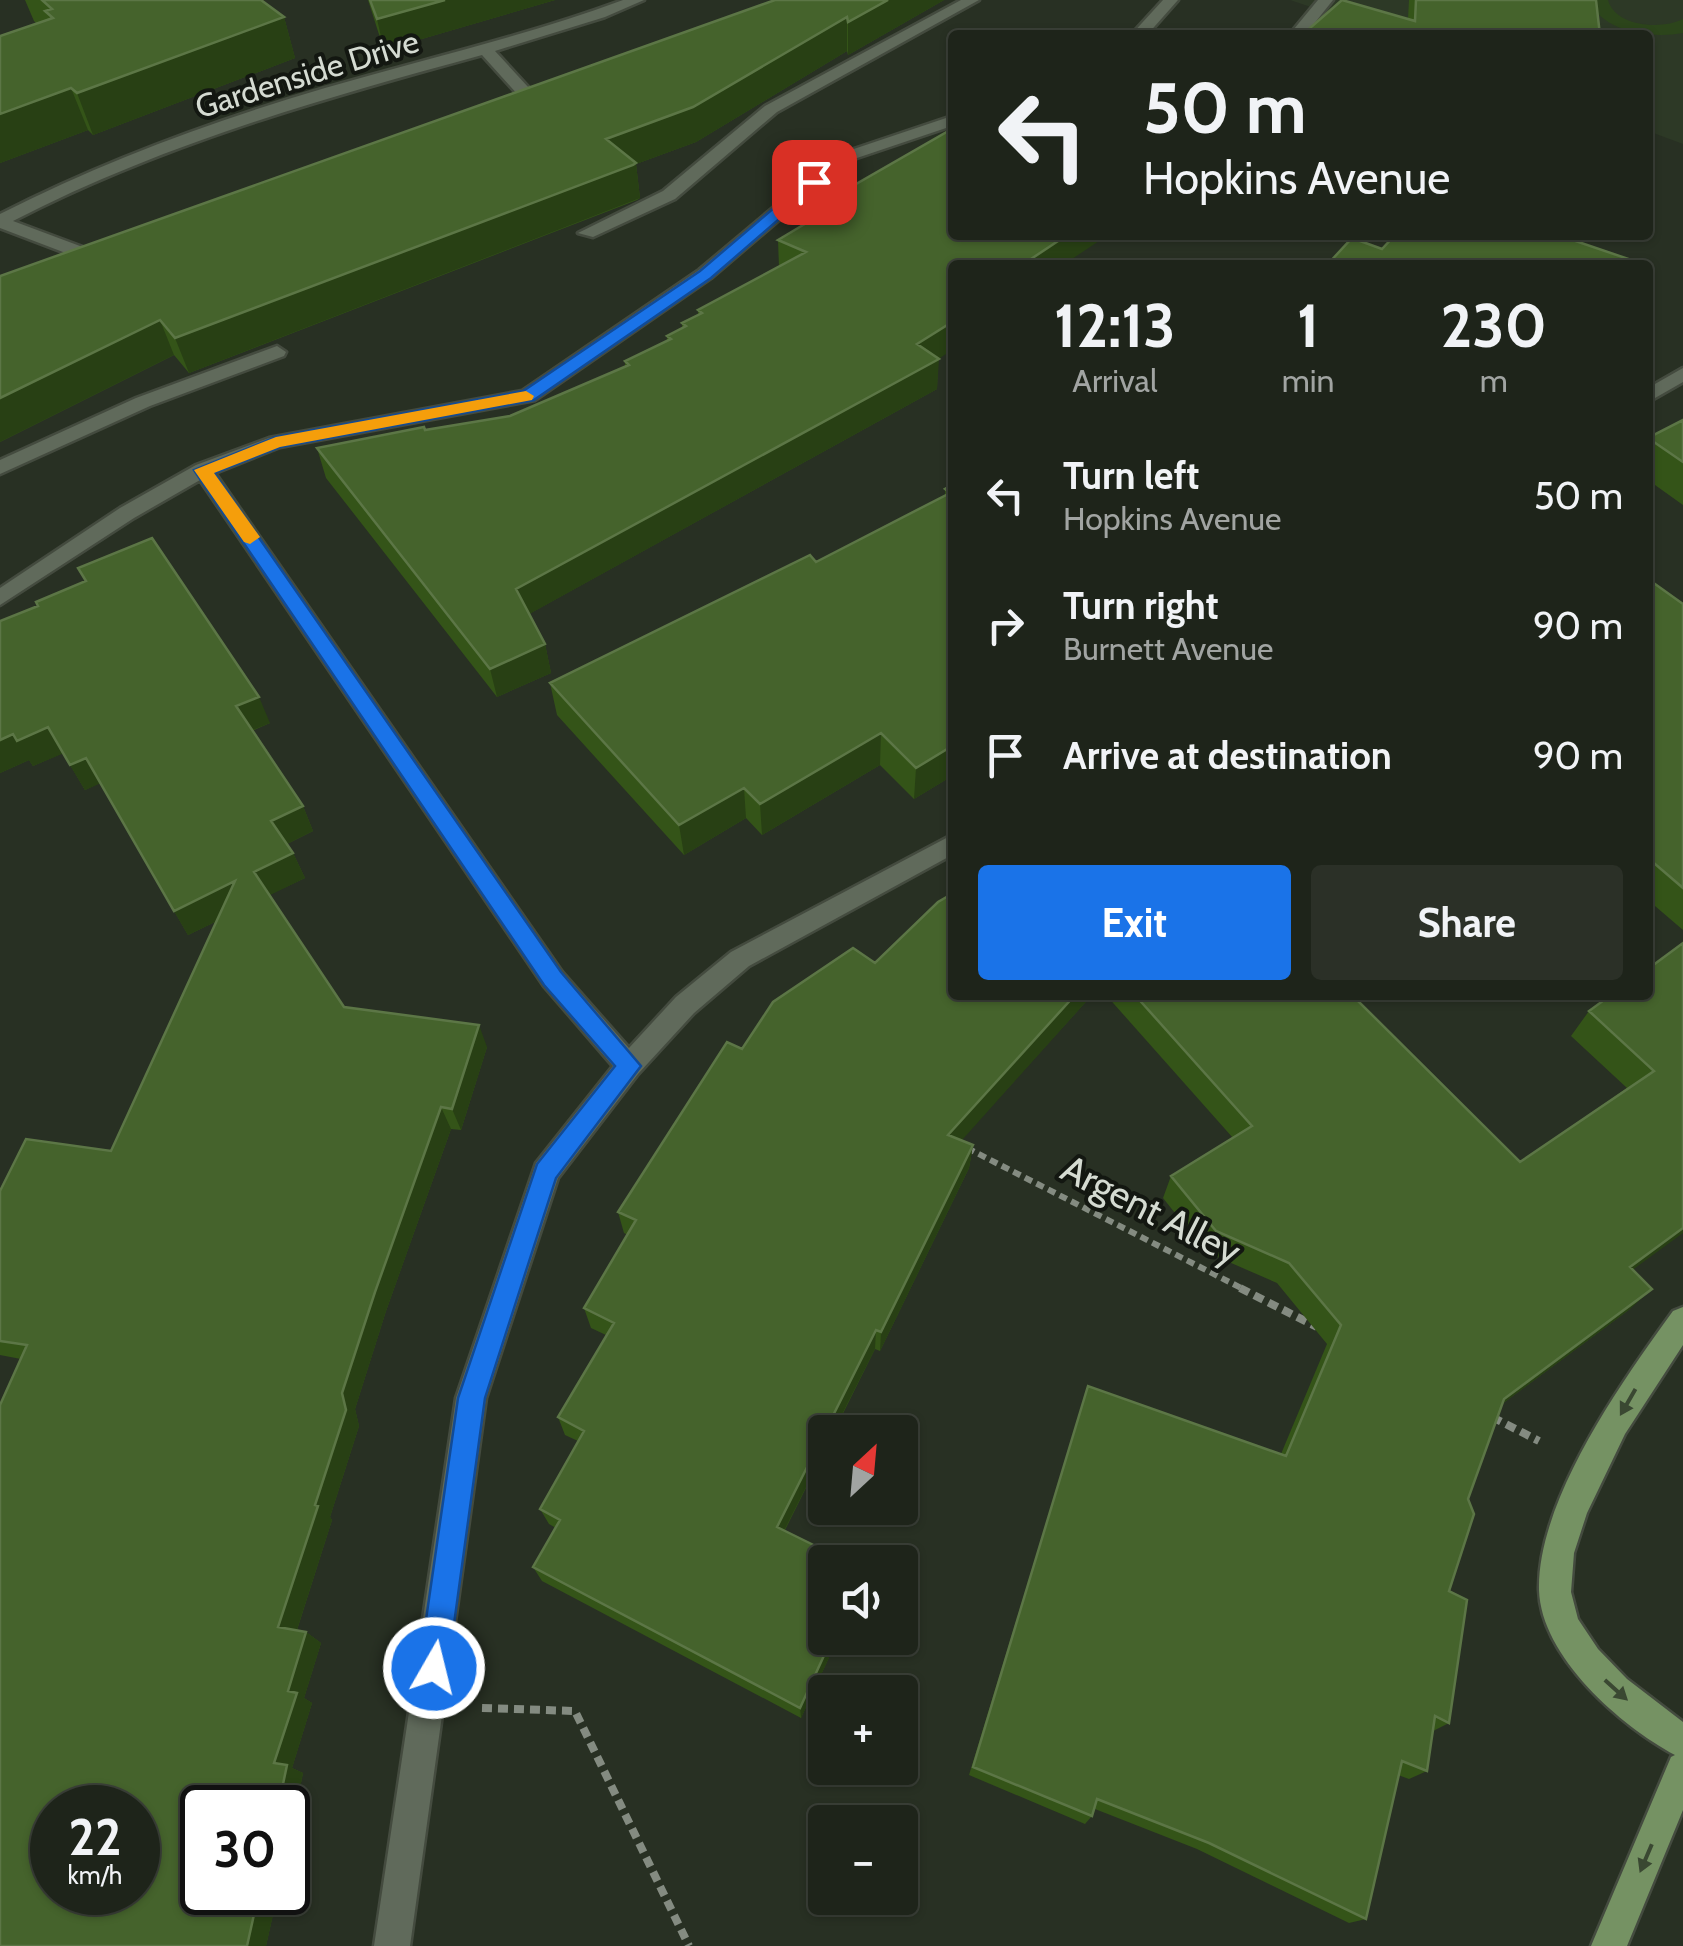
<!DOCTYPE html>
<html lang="en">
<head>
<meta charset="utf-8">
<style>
	:root { --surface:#1e241a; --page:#2b3027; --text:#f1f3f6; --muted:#a1a4a2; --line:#3c4139; --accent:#1a73e8 }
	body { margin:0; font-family:Cabin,sans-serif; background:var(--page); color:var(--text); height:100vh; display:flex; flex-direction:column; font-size:38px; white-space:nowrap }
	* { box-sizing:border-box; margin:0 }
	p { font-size:32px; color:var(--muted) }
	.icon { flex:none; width:55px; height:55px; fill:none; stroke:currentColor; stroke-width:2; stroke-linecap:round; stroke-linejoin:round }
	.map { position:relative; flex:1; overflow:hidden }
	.panel { position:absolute; left:948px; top:260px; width:705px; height:740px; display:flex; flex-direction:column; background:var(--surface); border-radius:10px; box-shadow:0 2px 8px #0004,0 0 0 2px var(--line) }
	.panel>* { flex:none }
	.guide { position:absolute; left:948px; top:30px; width:705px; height:210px; border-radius:10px; box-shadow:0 2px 8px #0004,0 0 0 2px var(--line); background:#1e241a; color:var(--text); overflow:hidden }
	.needle { width:65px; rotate:26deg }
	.controls { position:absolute; left:808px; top:1415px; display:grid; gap:20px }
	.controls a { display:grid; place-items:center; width:110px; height:110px; border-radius:10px; background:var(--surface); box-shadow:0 2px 8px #0004,0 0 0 2px var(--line); font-size:50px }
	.speed { position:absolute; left:30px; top:1785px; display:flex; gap:20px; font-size:50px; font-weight:700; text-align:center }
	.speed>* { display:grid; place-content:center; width:130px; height:130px; border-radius:50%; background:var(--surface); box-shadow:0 2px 8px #0004,0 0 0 2px var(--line); line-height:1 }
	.speed small { font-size:25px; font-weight:400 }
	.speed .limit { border:5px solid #111; border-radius:15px; background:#fff; color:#111 }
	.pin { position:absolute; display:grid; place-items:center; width:85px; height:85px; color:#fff; margin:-42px; border-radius:20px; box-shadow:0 5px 15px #0006 }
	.me { position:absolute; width:110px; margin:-55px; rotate:8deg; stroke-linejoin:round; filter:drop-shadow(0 0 8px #0008) }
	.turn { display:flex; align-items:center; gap:35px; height:210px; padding:0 30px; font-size:45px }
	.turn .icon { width:130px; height:130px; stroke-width:2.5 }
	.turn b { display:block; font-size:70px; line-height:85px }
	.eta { display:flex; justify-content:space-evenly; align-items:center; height:170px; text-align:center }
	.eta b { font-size:60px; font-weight:700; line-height:70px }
	.action { display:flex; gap:20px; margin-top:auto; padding:20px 30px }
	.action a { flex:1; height:115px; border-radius:10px; background:var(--accent); color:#fff; font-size:40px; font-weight:700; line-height:115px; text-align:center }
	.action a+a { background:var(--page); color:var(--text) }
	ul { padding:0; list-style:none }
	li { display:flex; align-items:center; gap:30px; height:130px; padding:0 30px }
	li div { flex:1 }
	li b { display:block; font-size:38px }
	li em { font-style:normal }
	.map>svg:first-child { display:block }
</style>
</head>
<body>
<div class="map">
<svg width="1683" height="1946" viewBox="0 0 1683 1946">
	<rect width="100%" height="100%" fill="#283023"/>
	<path fill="#2d3926" d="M1290,0H1683V144L1648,131V35H1394Z"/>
	<path fill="#2c451b" d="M1588,0H1608C1615,27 1662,30 1683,19V33C1651,39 1603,32 1588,0Z"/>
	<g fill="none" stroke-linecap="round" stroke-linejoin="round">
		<defs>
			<path id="minor" d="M623,0H644L605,17L495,51L541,101V107H529L482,55C321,99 162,144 13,221L96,252V260H84L0,228V214C104,161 213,121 325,88C425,59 526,36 623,0Z
				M961,0H979L777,112L675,199L593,237L578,233L663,191L765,106Z
				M1163,0H1178L1147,35H1131Z
				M1318,0H1333L1305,35H1289Z
				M952,116V126L848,161L711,278L535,400L280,447L215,473L562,972L629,1048L676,997L731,952L952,835V855L749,966L694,1013L638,1074L558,1178L486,1398L410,1946H374L456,1398L536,1163L613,1066L544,986L200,480L134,518L0,605V588L120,508L196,465L269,438L522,391L699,270L836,155Z
				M277,346L286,352L284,356L150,406L0,474V460L136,398Z
				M1683,368V382L1648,402V388Z"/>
			<path id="major" d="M1683,1307V1345L1625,1434L1587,1513L1574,1553L1571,1592L1578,1619L1598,1649L1627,1679L1683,1722V1810L1627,1946H1591L1671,1757L1675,1755C1621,1726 1541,1657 1539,1590C1537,1501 1622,1381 1673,1311Z"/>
		</defs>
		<use href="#minor" stroke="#444b3f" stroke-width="5"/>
		<use href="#major" stroke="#444b3f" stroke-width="5"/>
		<path stroke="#848b81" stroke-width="6" stroke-dasharray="8 5" stroke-linecap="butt" d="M967,1148L1245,1290"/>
		<path stroke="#848b81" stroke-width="8" stroke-dasharray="10 6" stroke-linecap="butt" d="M1240,1288L1317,1327
			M1492,1417L1539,1441
			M482,1708L575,1711L689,1946"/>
		<use href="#minor" fill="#606a5b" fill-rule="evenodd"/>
		<use href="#major" fill="#759263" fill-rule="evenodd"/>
	</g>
	<path fill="#345418" d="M25,0H261L284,17L295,58L93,135L88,130L0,163V36L36,23L34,21Z
		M368,0H555L384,50Z
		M775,0H944L848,55L847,51L696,142L636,164L640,198L637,200L189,373L174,355L0,442V276Z
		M1409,0H1596L1600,35H1302L1408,19Z
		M804,214L952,265L938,359L937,389L529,614L545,644L551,673L497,697L326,478L317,448L510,416L625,366V361L667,341V336L682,328V323L698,315V310L779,267L778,240L804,224Z
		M1683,420V505L1648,480V438Z
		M952,485V776L914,799L880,765L762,835L746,818L684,855L557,715L550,683L816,562L945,496V489Z
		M78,568L270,723L252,731L303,806L313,831L287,844L293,853L305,878L269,895L344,1007L487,1047L461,1130L451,1129L386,1311L355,1409L359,1426L330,1517L332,1520L297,1630L306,1632L321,1643L304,1698L312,1703L292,1768L303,1773L288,1846V1808L202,1892H278L266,1946H0L21,1359L0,1355V1191L111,1151L217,921L188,935L100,783L85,790L63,753L33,766L29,760L0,773V621L38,606L85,581Z
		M1648,579L1683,604V930L1648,900Z
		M1683,943L1633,1270L1630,1309L1502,1404L1468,1499L1449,1591V1723L1433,1731L1427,1771L1409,1779L1398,1775L1366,1919L1349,1923L1197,1849L1095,1809L1092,1816L1085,1824L969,1775L1088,1386L1281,1454L1327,1344L1277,1283L1206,1252L1163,1198L1171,1176L1233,1138L1106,995H1352L1520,1162L1627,1088L1571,1036L1589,1011Z
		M875,963L1092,995L961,1140L973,1145L969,1168L880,1351L875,1349L785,1530L825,1638H838L801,1718L542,1581L533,1567L556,1528L549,1524L540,1509L578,1441L565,1435L558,1417L606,1335L591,1328L584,1308L628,1235L624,1233L618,1212L742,1049Z"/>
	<path fill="#284014" d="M445,0H555L384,50L377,19Z
		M888,0H944L848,55V22Z
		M284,17L295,58L93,135L77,93Z
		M847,17V51L696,142L636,164L640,198L189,373L175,338L606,139Z
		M71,88L88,130L0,163V114Z
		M1067,235H1108L1063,265H1022Z
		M160,320L174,355L0,442V398Z
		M952,322V350L934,362L939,359L937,389L522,618L516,589Z
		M545,644L551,673L497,697L490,669Z
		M259,697L270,723L248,732L236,706Z
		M48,727L64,753L33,766L29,760L0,773V740L13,734Z
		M881,733L880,765L762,835L760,804Z
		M952,746V776L914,799L916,768Z
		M86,758L101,783L85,790L70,765Z
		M744,788L746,818L684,855L679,825Z
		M303,806L313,831L283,846L271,821Z
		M293,853L305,878L266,897L254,872Z
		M235,881L248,906L188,935L174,911Z
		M1075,995H1092L946,1158L948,1135Z
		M479,1025L487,1047L461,1130L452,1109Z
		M441,1107L451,1129L386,1311L355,1409L359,1426L330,1517L332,1520L294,1639L278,1627L315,1505L342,1393L375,1292Z
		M973,1145L969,1168L880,1351L881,1332Z
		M1683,1228V1233L1609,1287L1630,1267Z
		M1652,1289L1630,1309L1486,1416L1504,1399Z
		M876,1330L875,1349L833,1432H825V1449L779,1541L777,1527Z
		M306,1632L321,1643L304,1698L312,1703L292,1768L303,1773L288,1846V1808H278L274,1763L288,1691Z
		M832,1638H838L801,1718L800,1708Z
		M259,1892H278L266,1946H247Z"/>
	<path fill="#45632c" stroke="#5c7646" stroke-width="2.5" fill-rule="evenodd" d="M42,0H261L284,17L77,93L71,88L0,114V36L53,18L45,11L52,9Z
		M370,0H445L377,19Z
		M775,0H888L848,22L847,17L693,107L606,139L636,163L633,165L175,338L160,320L0,398V276Z
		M1342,0L1415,21L1416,0H1596L1600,35H1550L1538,30L1533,35H1302Z
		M952,129V235H1067L1022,265H952V322L917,344L939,359L516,589L545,644L490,669L317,448L424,427L425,430L510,416L629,365L625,361L671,339L667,336L686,326L682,323L702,313L698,310L806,252L778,240L813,219L804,214Z
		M1395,235H1558L1646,265H1327L1352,238L1382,249Z
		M1683,420V462L1648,438Z
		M952,485V746L916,768L881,733L760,804L744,788L679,825L550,683L810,555L816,562L950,493L945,489Z
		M152,538L259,697L236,706L303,806L271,821L293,853L254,872L344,1007L479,1025L452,1109L441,1107L375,1292L342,1393L346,1410L315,1505L318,1506L278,1627L306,1632L288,1691L297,1693L274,1763L287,1765L278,1808H202V1892H259L247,1946H0V1405L27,1345L0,1341V1191L26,1139L111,1151L235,881L174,911L86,758L70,765L48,727L17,741L13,734L0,740V621L38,606L36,602L86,581L78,568ZM52,1808H138V1892H52Z
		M1648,579L1683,604V888L1648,858Z
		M952,894V995H1075L948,1135L973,1145L881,1332L876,1330L777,1527L848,1562H825V1638H832L800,1708L533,1567L560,1520L540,1509L584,1431L558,1417L614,1323L584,1308L636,1220L618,1212L727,1042L742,1049L773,1002L853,948L875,963L938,902Z
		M1683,943V1228L1630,1267L1652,1289L1504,1399L1468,1499L1474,1514L1449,1591L1467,1600L1449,1723L1435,1716L1427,1771L1402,1761L1366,1919L1209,1843L1097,1799L1092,1816L973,1767L1088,1386L1286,1456L1341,1325L1289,1263L1216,1231L1171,1176L1252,1126L1135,995H1352L1520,1162L1654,1071L1589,1011L1611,995H1648V969Z"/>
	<defs><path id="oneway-solid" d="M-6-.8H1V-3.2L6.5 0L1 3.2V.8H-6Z" transform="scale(2.5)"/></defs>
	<g fill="#3a4832">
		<use href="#oneway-solid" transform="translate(1628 1402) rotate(120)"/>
		<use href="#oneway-solid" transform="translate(1616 1690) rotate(42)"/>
		<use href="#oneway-solid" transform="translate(1646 1858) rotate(113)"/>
	</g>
	<path fill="#1a73e8" stroke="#114b97" stroke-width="2.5" d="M809,178L822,182L711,278L534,400L280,447L214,473L561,972L641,1066L556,1178L485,1398L448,1668L444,1678L434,1682L423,1678L419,1668L458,1398L537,1164L615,1066L544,985L194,470L276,437L523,391L700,271Z"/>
	<path fill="#f59e0b" d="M526,391L534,396L532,400L280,447L214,473L260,537L250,544L244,542L194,470L276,437Z"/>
	<g text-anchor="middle" stroke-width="8" stroke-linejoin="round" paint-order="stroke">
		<g font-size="32" fill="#d5dbd2" stroke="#131711">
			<text transform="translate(307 74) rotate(-17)" y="11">Gardenside Drive</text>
		</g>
		<g font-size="38" fill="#d5dbd2" stroke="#131711">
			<text transform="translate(1151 1210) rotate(27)" y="13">Argent Alley</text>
		</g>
	</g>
</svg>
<div class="controls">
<a><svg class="needle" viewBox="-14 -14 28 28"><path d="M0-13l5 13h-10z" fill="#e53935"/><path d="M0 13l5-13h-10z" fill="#a1a4a2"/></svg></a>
<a><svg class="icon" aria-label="sound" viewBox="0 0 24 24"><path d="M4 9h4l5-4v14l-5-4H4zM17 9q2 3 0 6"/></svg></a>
<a>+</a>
<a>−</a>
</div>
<div class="speed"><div>22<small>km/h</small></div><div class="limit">30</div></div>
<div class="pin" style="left:814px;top:182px;background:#d93025"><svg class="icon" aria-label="arrive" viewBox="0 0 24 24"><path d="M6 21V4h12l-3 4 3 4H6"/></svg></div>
<svg class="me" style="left:434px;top:1668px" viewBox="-20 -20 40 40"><circle r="17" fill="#1a73e8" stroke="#fff" stroke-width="3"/><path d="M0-11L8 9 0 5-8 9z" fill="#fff"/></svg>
<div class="guide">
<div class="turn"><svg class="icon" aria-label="left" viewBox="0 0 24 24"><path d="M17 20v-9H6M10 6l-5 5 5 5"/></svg><div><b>50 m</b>Hopkins Avenue</div></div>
</div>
<section class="panel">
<div class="eta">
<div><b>12:13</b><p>Arrival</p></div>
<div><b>1</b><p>min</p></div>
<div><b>230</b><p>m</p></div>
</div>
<ul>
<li><svg class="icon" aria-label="left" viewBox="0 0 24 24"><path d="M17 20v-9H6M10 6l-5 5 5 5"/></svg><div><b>Turn left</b><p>Hopkins Avenue</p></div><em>50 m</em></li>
<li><svg class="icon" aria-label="right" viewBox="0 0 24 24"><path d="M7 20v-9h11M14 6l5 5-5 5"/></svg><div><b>Turn right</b><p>Burnett Avenue</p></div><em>90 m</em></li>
<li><svg class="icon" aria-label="arrive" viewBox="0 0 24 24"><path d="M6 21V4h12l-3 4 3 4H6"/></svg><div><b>Arrive at destination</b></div><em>90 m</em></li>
</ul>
<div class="action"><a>Exit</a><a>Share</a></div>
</section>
</div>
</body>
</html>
